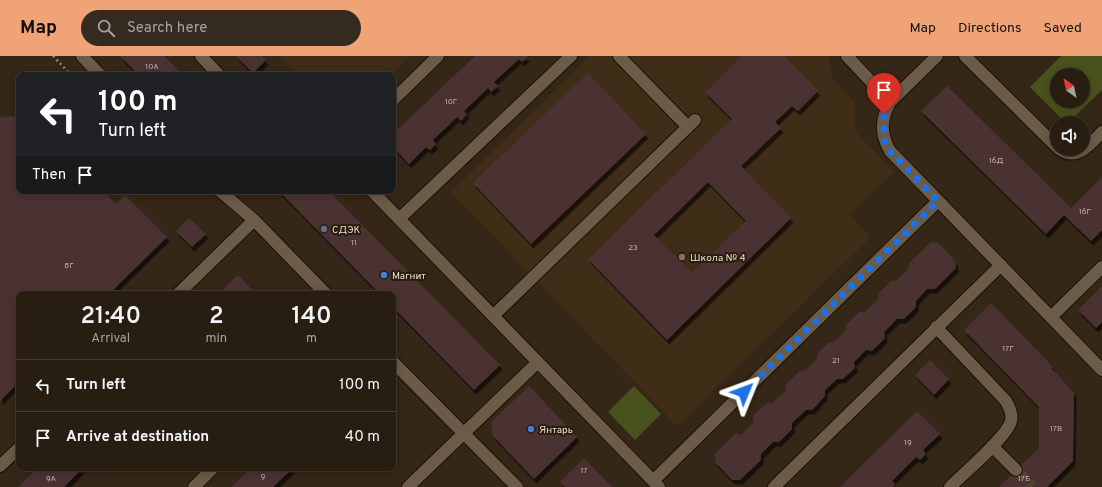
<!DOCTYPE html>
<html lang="en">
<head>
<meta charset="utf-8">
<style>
	:root { --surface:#281d11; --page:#342a1f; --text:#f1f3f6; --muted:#a5a29f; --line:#443b31; --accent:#efa377 }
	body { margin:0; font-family:Overpass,sans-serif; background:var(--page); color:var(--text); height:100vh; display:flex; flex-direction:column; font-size:15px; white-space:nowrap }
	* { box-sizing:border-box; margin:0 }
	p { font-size:13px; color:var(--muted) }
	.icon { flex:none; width:22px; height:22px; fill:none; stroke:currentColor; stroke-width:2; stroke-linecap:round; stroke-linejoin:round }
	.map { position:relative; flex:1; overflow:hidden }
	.side { position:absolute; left:16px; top:235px; width:380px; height:180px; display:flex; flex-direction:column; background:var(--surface); border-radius:8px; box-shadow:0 2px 10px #0003,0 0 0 1px var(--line) }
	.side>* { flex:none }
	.hud { position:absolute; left:16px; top:16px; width:380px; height:122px; border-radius:8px; box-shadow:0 2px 10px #0003,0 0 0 1px var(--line); background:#202124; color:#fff; overflow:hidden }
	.needle { width:26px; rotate:327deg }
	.controls { position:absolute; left:1050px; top:12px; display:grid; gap:8px }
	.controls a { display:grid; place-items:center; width:40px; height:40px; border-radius:50%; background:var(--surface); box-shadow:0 2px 10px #0003,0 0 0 1px var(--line); font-size:20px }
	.pin { position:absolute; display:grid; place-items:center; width:34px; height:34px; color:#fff; margin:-41px -17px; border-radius:50% 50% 50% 0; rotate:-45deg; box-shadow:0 0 4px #0007 }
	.pin .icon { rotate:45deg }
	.me { position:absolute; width:44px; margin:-22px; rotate:46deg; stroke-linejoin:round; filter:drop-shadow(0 0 3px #0008) }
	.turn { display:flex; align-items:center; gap:14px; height:84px; padding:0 16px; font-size:18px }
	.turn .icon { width:52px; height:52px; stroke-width:2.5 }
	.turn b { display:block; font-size:28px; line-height:34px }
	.then { display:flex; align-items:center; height:38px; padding:0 16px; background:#0003; gap:8px; font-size:15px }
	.eta { display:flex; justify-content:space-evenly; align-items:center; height:68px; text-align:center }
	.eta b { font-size:24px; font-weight:600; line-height:28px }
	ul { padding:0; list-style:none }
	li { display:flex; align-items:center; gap:12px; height:52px; padding:0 16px; border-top:1px solid var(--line) }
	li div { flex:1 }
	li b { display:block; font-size:15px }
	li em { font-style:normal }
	header { display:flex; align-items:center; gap:24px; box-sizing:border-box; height:56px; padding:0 20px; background:var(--accent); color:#111 }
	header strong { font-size:19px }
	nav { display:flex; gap:22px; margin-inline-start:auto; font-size:14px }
	.search { width:280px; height:36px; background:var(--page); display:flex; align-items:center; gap:10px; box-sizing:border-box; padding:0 14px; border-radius:22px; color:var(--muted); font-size:15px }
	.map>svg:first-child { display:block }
</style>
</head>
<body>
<header>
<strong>Map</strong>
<div class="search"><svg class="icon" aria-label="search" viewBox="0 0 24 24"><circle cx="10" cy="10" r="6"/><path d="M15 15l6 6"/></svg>Search here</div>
<nav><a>Map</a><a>Directions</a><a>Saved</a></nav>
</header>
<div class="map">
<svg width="1102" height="431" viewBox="0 0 1102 431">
	<defs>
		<filter id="shadow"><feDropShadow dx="2.5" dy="4.5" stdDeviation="0" flood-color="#0009"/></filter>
	</defs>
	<rect width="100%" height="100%" fill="#352717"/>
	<path fill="#402d17" d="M281,0H411L391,19H299Z
		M590,0H829L832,22L855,47V75L894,116L850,159L871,181L677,370L451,136Z"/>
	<path fill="#49521d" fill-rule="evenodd" d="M1061,0H1102V34L1068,67H1066L1030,31ZM1057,19H1083V45H1057Z
		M634,330L661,358L635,384L608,356Z"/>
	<path fill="#4b3331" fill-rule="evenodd" filter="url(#shadow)" d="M120,0H164L183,19H139Z
		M236,0H262L266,4L253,17Z
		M475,0H528L522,6L519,3L494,26L498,30L491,36L488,32L464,55L467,58L461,65L457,61L433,84L436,88L430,94L426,91L409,108L393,91V78Z
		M742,0H783L818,35L798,55L792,50L775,66L781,72L741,110L791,162L667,284L588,203L732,63L705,36ZM708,126L746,165L692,217L654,179Z
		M588,17L646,78L531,188L473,127Z
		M947,30L1071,152L1102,121V174L1091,185L1064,159L1046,178L921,55Z
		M10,60L19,62V135H103L116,148L125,139L167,181L109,238H19V326L0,345V62Z
		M279,135H329L500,309L474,334L393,251V238H380Z
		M189,162L206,178L192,191L176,175Z
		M931,186L938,187L955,205L956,212L935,233H927L916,245V251L904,263H897L884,276L885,282L872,295L866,294L854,306L855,312L843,323H837L825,334V340L812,354H806L792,367V373L779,386H773L761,398V404L740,424H732L715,406V398L736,377L741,379L754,366L753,360L767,347H772L786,334V328L800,315L806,314L817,303L818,297L829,286H834L846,274V269L859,256H865L878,243L879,237L891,225H896L908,213L909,207Z
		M238,219L256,238H218Z
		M1102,230V266L1096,272L1078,254Z
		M991,247L1053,311L1051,312L1074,337L1073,405L1047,431H999L1039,392V351L964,274Z
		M930,304L949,323L934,339L915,319Z
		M529,330L577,381L534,423L493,380L491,366Z
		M917,355L940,378L923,394L926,398L920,404L916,401L892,425L895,428L893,431H840Z
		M584,402L612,431H565L560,426Z
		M38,412H83L64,431H18Z
		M251,412H293L273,431H231Z"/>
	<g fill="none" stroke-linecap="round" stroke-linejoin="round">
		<path stroke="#504233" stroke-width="12" stroke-dasharray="12 6" stroke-linecap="butt" d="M1016,414L1032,431"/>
		<defs>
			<path id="minor" d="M82,0L100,19
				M201,0L219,19
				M619,0L688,71
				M847,0L890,46C881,63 880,78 890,95L1102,314
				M965,0L1057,91
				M393,44L438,0
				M890,46L937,0
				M1059,93C1077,106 1090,88 1102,76
				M220,135L254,164L326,238
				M372,135L659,431
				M399,163L571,0
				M178,238L254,164
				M493,260L695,64
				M1051,261L1102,211
				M936,271L1006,345C1009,351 1013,358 1011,365C1007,381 963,418 950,431
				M393,306L517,431
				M992,390L1016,414
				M0,410L19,392
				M653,425L938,145
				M194,431L213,412
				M408,431L538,306
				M774,431L1001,209"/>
		</defs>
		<use href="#minor" stroke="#1d1002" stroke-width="14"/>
		<path stroke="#908477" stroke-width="2.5" stroke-dasharray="2 3" stroke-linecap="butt" d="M53,0L71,19"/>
		<use href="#minor" stroke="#6b5b49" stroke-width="12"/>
	</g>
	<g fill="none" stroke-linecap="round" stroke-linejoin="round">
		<path stroke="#1a73e8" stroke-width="7" stroke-dasharray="0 12.6" d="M744,336L938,145L890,95L884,84V58"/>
	</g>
	<circle fill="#5c6f8a" stroke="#2b1d0d" stroke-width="1.5" cx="324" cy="173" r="4"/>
	<circle fill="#8d6e63" stroke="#2b1d0d" stroke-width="1.5" cx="682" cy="201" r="4"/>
	<g fill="#3f7fe0" stroke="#2b1d0d" stroke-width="1.5">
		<circle cx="384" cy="219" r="4"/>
		<circle cx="531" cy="373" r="4"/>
	</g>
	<g text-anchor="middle" stroke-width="4" stroke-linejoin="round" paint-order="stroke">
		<g font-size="8" fill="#c0b3ab">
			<text x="152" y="13">10А</text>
			<text x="451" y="48">10Г</text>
			<text x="996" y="107">16Д</text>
			<text x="1085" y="158">16Г</text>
			<text x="354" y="189">11</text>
			<text x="633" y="194">23</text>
			<text x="69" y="212">8Г</text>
			<text x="1008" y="295">17Г</text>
			<text x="836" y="307">21</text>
			<text x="1056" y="375">17В</text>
			<text x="908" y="389">19</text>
			<text x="584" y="417">17</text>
			<text x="263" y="423">9</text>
			<text x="51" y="425">9А</text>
			<text x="1024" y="425">17Б</text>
		</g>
		<g font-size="10" fill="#e7ded4" stroke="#2b1d0d" text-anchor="start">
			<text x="332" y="177">СДЭК</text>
			<text x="690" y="205">Школа № 4</text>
			<text x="392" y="223">Магнит</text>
			<text x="539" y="377">Янтарь</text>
		</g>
	</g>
</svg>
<div class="controls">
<a><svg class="needle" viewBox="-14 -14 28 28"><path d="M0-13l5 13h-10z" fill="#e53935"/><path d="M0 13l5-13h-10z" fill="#a5a29f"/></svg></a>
<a><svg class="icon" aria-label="sound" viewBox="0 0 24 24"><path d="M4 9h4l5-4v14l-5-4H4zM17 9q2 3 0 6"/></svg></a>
</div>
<div class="pin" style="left:884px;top:58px;background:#d93025"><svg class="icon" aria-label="arrive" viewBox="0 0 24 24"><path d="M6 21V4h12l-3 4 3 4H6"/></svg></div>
<svg class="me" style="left:744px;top:336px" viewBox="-20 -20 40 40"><path d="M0-17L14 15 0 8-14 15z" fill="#1a73e8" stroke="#fff" stroke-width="4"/></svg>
<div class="hud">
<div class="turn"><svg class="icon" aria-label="left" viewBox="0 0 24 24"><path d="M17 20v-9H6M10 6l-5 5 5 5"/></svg><div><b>100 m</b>Turn left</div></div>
<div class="then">Then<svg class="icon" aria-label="arrive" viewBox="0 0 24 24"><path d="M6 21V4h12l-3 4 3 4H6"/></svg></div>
</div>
<section class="side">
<div class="eta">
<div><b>21:40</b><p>Arrival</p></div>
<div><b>2</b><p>min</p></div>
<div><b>140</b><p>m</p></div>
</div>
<ul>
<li><svg class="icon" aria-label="left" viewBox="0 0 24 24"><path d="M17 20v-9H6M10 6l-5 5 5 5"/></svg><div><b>Turn left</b></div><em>100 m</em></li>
<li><svg class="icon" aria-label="arrive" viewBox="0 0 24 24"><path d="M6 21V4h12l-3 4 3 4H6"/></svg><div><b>Arrive at destination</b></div><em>40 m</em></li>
</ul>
</section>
</div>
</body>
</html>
